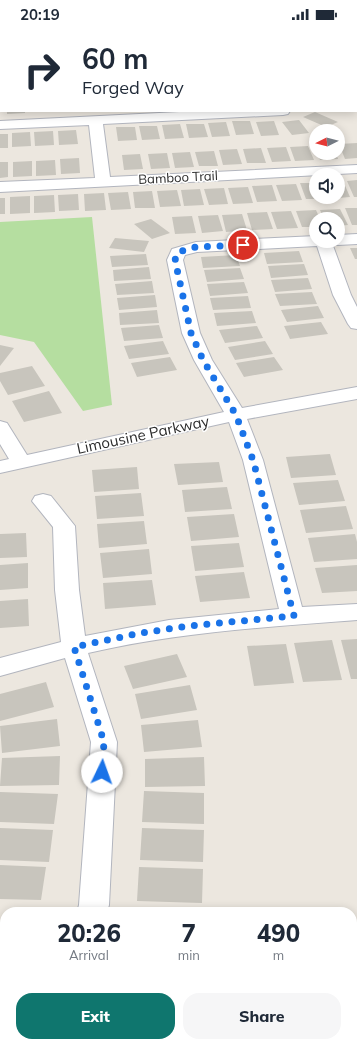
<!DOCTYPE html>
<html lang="en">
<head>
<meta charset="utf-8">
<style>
	:root { --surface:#fff; --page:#f6f6f7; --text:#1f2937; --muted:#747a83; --accent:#0f766e }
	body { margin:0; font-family:Mulish,sans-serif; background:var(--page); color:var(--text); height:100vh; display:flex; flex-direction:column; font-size:15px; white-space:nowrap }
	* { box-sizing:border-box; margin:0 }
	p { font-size:13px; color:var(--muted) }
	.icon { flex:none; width:22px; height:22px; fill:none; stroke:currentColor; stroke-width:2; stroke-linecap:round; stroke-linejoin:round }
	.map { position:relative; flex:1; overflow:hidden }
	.details { position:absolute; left:0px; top:879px; width:357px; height:140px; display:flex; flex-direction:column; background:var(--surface); border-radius:16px 16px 0 0; box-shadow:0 2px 10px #0003 }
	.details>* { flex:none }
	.hud { position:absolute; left:0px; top:0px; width:357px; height:84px; box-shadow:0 2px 10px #0003; background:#fff; color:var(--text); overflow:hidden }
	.needle { width:26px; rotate:264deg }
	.controls { position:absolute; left:309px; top:96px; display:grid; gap:8px }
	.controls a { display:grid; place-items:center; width:36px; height:36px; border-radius:50%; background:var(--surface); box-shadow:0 2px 10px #0003; font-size:20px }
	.pin { position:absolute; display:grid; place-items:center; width:34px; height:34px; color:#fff; margin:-17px; border:2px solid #fff; border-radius:50%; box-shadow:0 1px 4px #0007 }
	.me { position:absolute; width:44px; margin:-22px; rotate:3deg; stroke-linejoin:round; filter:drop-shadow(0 0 3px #0008) }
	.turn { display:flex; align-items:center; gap:14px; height:84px; padding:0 16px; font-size:18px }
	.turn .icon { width:52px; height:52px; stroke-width:2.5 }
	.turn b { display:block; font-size:28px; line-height:34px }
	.eta { display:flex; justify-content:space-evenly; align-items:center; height:68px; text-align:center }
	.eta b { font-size:24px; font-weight:800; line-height:28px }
	.primary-button { display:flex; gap:8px; margin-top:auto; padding:8px 16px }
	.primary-button a { flex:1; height:46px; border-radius:16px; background:var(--accent); color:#fff; font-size:16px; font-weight:800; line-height:46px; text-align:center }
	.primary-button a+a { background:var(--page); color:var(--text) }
	.status { display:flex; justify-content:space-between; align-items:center; height:28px; padding:0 20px; background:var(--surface); direction:ltr }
	.status svg { height:11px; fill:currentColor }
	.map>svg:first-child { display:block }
</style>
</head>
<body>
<div class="status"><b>20:19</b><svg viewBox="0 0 49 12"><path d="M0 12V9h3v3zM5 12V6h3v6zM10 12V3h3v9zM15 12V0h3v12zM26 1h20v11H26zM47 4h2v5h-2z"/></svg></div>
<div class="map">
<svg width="357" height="1019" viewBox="0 0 357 1019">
	<rect width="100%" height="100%" fill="#ece7df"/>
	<path fill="#b5dea0" d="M92,189L112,377L83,383L34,314L0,307V194Z"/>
	<path fill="#c8c5bd" d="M7,83H25V85L7,86Z
		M315,84L338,94L326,99L303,89Z
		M299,92L309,105L292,107L282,94Z
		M232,93H250L254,106L236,107Z
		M274,93L279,107L261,108L256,94Z
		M226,94L230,108L212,109L208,95Z
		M180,96L184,110L165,111L162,97Z
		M186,96H204L208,109L189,110Z
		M139,98H157L160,111L142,112Z
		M116,99H135L137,112L118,113Z
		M76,102L78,116L59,117L58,103Z
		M53,103L54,117L35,118L34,104Z
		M30,104L31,118L12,119V105Z
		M0,106H8V120H0Z
		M357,115V130L345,131L339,116Z
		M308,118L314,132L295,133L290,119Z
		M286,119L291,133L272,134L267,120Z
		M261,120L266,135H247L243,121Z
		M237,121L242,136L223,137L219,122Z
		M214,123L218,138H199L195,124Z
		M190,124L194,139L175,140L172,125Z
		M167,125L170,140L151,141L148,126Z
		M317,125H336L338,131L320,132Z
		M140,126L143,141L124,142L122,127Z
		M79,130L80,145L61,146L60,131Z
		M55,132L56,147L36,148V133Z
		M32,133V148L13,149V134Z
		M0,134H8V149L0,150Z
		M357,152V169H354L347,153Z
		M338,153H343L350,169L338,170Z
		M300,155H316V169H325V171H306Z
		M296,156L302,172L282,173L276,157Z
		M272,157L277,173L257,174L252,158Z
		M248,159L253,175L233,176L228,160Z
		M224,160L228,176L209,177L204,161Z
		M200,161L204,177L184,178L181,162Z
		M177,162L181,178L160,179L157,163Z
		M152,163L155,180H135L133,164Z
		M128,164L131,181L111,182L108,165Z
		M104,165L106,182L85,183L84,166Z
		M78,166L79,182L59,183L58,167Z
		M54,167L55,184L34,185V168Z
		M30,168V185L10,186V169Z
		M0,170H5V186H0Z
		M345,180H357V197H352Z
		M340,181L348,197L338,198V191H324L320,182Z
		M316,182L320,191H316V199H302L296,183Z
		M291,183L298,200L277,201L271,184Z
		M267,184L273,201L252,202L247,185Z
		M242,186L247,202L226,204L222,187Z
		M218,187L223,203L202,205L198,188Z
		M192,188L196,205L175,206L172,189Z
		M151,191L170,205L152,211L134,196Z
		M115,210L149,213L144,224L109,220Z
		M350,220H357V231H355Z
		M299,223L303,234L267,236L264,225Z
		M146,226L148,237L112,239L110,228Z
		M236,227L240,238L203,240L201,229Z
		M304,236L308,247L271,250L268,238Z
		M149,239L151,251L114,253L113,242Z
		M240,240L244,251L207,254L204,242Z
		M308,250L312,261L275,264L271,252Z
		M152,253L154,265L117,267L115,256Z
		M244,254L248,265L210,268L207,256Z
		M312,264L317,276L280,278L275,266Z
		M155,267L157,279L119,282L117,270Z
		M248,268L251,280L213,282L210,270Z
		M318,278L324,290L287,294L281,282Z
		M157,282L159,295L120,297L119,285Z
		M252,283L256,295L217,298L214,285Z
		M321,294L328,306L290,311L284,298Z
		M159,297L163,310L124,313L121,300Z
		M257,298L263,310L225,315L219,302Z
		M163,313L169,326L129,331L124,318Z
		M265,313L273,326L235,332L228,319Z
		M0,317L14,320L0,338Z
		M170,329L177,342L137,349L131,335Z
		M274,329L283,342L244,349L236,335Z
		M32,338L45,358L8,367L0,353V345Z
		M49,363L62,385L24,394L12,373Z
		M330,426L336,447L291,450L286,429Z
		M219,434L223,454L178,457L174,436Z
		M137,439L139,461L94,464L92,442Z
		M338,452L345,473L299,477L293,455Z
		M227,459L232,481L185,484L182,462Z
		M141,465L144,488L97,491L95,468Z
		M346,478L353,501L306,505L300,482Z
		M234,486L239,509L191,513L187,489Z
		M144,493L147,516L99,520L97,496Z
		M26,505L27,529L0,530V506Z
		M355,506L357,514V531L314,534L308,510Z
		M239,515L244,539L195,543L191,518Z
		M149,521L152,546L103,550L100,525Z
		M28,535V560L0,562V537Z
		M357,537V563L322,565L315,540Z
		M244,544L250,570L200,574L195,548Z
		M152,552L156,577L105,581L103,555Z
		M28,571L29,598L0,600V573Z
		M357,611V651H351L341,612Z
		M332,612L342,652L303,654L294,615Z
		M286,616L294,655L254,658L247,618Z
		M177,626L187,649L133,661L124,638Z
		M46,654L54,679L0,693V666Z
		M190,657L197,682L141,691L135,666Z
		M57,691L60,718L2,725L0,698Z
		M198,692L202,719L144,724L141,697Z
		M60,728L59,757L0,758L2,730Z
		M204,729L205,758L145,759V731Z
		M144,763L204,765V796L142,794Z
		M0,764L58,766L54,796L0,794Z
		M0,800L53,802L49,834L0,832Z
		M142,800L204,802L203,834L140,832Z
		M0,837L46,839L41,872L0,871Z
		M139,839L203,841L202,875L137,873Z
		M0,958H5V1014H21L20,1019H0Z
		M29,1014H72L71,1019H29Z"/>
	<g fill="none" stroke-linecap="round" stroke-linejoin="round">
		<defs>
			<path id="minor" d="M0,0H8L1,1L0,6Z
				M67,0H84L83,1Z
				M356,26H357V34H356Z
				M0,43H1V51H0Z
				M199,83H290L288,86L283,87L103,96L110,149L357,137V145L0,164V154L95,150L89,97L0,101V93Z
				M357,206V216L338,217L332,215L351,267L357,279V301L351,300L348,296L333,267L317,218L197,224L185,227L183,232L200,305L212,332L242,380L357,359V371L247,391L263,432L302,579L357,576V592C267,599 177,604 88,625L117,714L109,877L107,884H77L79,877L91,714L65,630L0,648V630L61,614L55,562L53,499L32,473L35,468L43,466L51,468L75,498L79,562L85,608L169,592L279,581L243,432L229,394L0,445V433L9,431L0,416V393L7,395L27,427L224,384L194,332L182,305L167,232L172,221L196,214L316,208V213H338V207Z
				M0,903H5V931H0Z"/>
		</defs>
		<use href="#minor" stroke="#b2b5be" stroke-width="2"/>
		<use href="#minor" fill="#fff" fill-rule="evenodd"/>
	</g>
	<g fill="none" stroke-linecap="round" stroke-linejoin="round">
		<path stroke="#1a73e8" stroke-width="7" stroke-dasharray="0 12.6" d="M102,744L104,714L74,619L141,605L188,598L294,588L253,432L236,387L203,332L191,305L175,232L178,224L196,219L243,217"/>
	</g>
	<g text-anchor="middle" stroke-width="3" stroke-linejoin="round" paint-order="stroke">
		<g font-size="13" fill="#2c2c2c" stroke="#fff">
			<text transform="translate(178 149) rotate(-3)" y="5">Bamboo Trail</text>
		</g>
		<g font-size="15" fill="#2c2c2c" stroke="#fff">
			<text transform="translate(143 407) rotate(-12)" y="5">Limousine Parkway</text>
		</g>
	</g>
</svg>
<div class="controls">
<a><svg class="needle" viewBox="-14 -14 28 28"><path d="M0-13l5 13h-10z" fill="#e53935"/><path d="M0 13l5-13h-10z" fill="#747a83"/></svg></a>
<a><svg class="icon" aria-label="sound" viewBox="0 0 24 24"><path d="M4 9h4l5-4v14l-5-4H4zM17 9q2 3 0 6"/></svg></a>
<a><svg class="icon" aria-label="search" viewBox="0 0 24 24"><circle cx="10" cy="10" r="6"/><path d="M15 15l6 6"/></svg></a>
</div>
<div class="pin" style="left:243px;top:217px;background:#d93025"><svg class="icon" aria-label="arrive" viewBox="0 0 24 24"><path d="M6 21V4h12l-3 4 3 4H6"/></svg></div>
<svg class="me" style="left:102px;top:744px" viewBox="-20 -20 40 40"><circle r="19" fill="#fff"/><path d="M0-13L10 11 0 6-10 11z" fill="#1a73e8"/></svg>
<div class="hud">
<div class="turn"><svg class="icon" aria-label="right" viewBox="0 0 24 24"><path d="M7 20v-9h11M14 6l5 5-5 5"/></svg><div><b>60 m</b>Forged Way</div></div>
</div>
<section class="details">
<div class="eta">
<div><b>20:26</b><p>Arrival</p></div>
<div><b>7</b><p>min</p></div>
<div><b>490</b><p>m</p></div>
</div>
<div class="primary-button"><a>Exit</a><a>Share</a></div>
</section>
</div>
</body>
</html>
